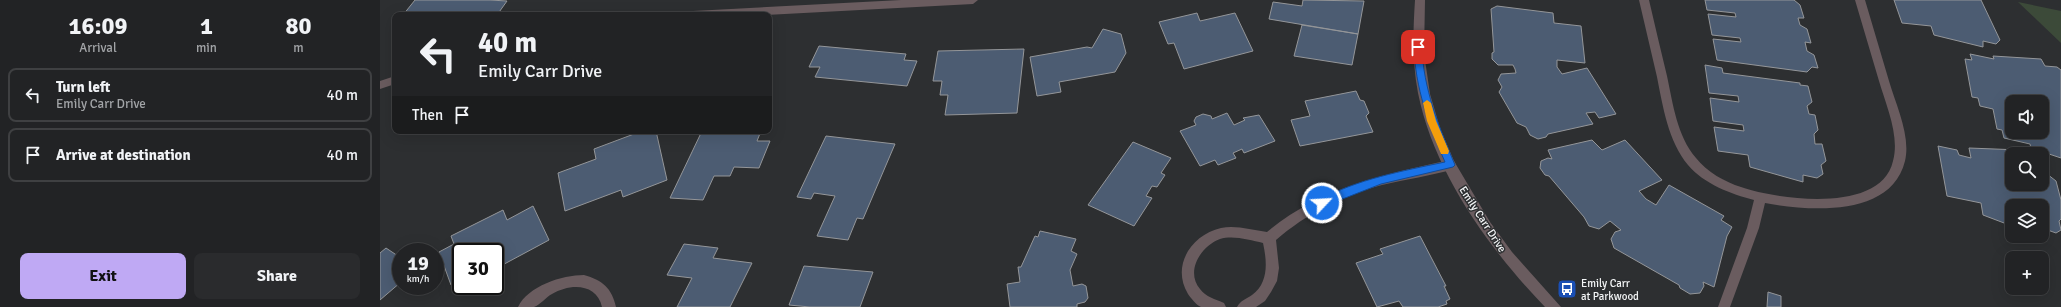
<!DOCTYPE html>
<html lang="en">
<head>
<meta charset="utf-8">
<style>
	:root { --surface:#222325; --page:#2a2b2d; --text:#f1f3f6; --muted:#a2a4a7; --line:#3f4042; --accent:#bfa9f4 }
	body { margin:0; font-family:Signika,sans-serif; background:var(--page); color:var(--text); height:100vh; display:flex; flex-direction:column; font-size:15px; white-space:nowrap }
	* { box-sizing:border-box; margin:0 }
	p { font-size:13px; color:var(--muted) }
	.icon { flex:none; width:22px; height:22px; fill:none; stroke:currentColor; stroke-width:2; stroke-linecap:round; stroke-linejoin:round }
	.map { position:relative; flex:1; overflow:hidden }
	.side { display:flex; flex-direction:column; background:var(--surface); width:380px }
	.side>* { flex:none }
	.banner { position:absolute; left:12px; top:12px; width:380px; height:122px; border-radius:8px; box-shadow:0 4px 16px #0002,0 0 0 1px var(--line); background:#222325; color:var(--text); overflow:hidden }
	.controls { position:absolute; left:1625px; top:95px; display:grid; gap:8px }
	.controls a { display:grid; place-items:center; width:44px; height:44px; border-radius:8px; background:var(--surface); box-shadow:0 4px 16px #0002,0 0 0 1px var(--line); font-size:20px }
	.speed { position:absolute; left:12px; top:243px; display:flex; gap:8px; font-size:20px; font-weight:700; text-align:center }
	.speed>* { display:grid; place-content:center; width:52px; height:52px; border-radius:50%; background:var(--surface); box-shadow:0 4px 16px #0002,0 0 0 1px var(--line); line-height:1 }
	.speed small { font-size:10px; font-weight:400 }
	.speed .limit { border:2px solid #111; border-radius:6px; background:#fff; color:#111 }
	.pin { position:absolute; display:grid; place-items:center; width:34px; height:34px; color:#fff; margin:-17px; border-radius:8px; box-shadow:0 2px 6px #0006 }
	.me { position:absolute; width:44px; margin:-22px; rotate:65deg; stroke-linejoin:round; filter:drop-shadow(0 0 3px #0008) }
	.turn { display:flex; align-items:center; gap:14px; height:84px; padding:0 20px; font-size:18px }
	.turn .icon { width:52px; height:52px; stroke-width:2.5 }
	.turn b { display:block; font-size:28px; line-height:34px }
	.then { display:flex; align-items:center; height:38px; padding:0 20px; background:#0003; gap:8px; font-size:15px }
	.eta { display:flex; justify-content:space-evenly; align-items:center; height:68px; text-align:center }
	.eta b { font-size:24px; font-weight:800; line-height:28px }
	.cta { display:flex; gap:8px; margin-top:auto; padding:8px 20px }
	.cta a { flex:1; height:46px; border-radius:8px; background:var(--accent); color:#111; font-size:16px; font-weight:800; line-height:46px; text-align:center }
	.cta a+a { background:var(--page); color:var(--text) }
	ul { padding:0; list-style:none }
	li { display:flex; align-items:center; gap:12px; height:54px; margin:0 8px 6px; padding:0 12px; border:2px solid var(--line); border-radius:8px }
	li div { flex:1 }
	li b { display:block; font-size:15px }
	li em { font-style:normal }
	main { display:flex; flex:1; min-height:0 }
	.map>svg:first-child { display:block }
</style>
</head>
<body>
<main>
<section class="side">
<div class="eta">
<div><b>16:09</b><p>Arrival</p></div>
<div><b>1</b><p>min</p></div>
<div><b>80</b><p>m</p></div>
</div>
<ul>
<li><svg class="icon" aria-label="left" viewBox="0 0 24 24"><path d="M17 20v-9H6M10 6l-5 5 5 5"/></svg><div><b>Turn left</b><p>Emily Carr Drive</p></div><em>40 m</em></li>
<li><svg class="icon" aria-label="arrive" viewBox="0 0 24 24"><path d="M6 21V4h12l-3 4 3 4H6"/></svg><div><b>Arrive at destination</b></div><em>40 m</em></li>
</ul>
<div class="cta"><a>Exit</a><a>Share</a></div>
</section>
<div class="map">
<svg width="1681" height="307" viewBox="0 0 1681 307">
	<rect width="100%" height="100%" fill="#2d2f31"/>
	<path fill="#3c4a39" d="M1638,2L1681,11V43Z"/>
	<path fill="#4c5c72" stroke="#949699" fill-rule="evenodd" d="M35,0H110L127,1L117,15H23Z
		M923,0L984,1L978,34L889,19L893,2L922,6Z
		M1325,0H1414L1420,5L1424,18H1418L1420,25L1427,29L1431,43L1425,42L1427,51L1434,55L1438,68L1432,67L1427,72L1337,60L1333,39L1361,42L1360,38L1332,35L1328,14L1356,17L1355,13L1327,10Z
		M1514,0H1601L1620,40L1616,44L1603,41V47L1554,35L1551,26L1522,23Z
		M1117,6L1173,13L1174,23L1201,26L1205,63L1177,60V67L1182,74L1207,68L1236,114L1219,118L1215,112L1206,113L1213,124L1168,134L1166,137L1158,139L1150,135L1146,127L1137,123L1119,92L1122,87L1118,80L1121,74L1136,73L1135,69L1133,65H1118L1112,59V53L1114,52L1111,9Z
		M817,13L820,21L855,13L873,51L804,69L794,43L788,44L779,22Z
		M922,25L978,34L972,65L914,56Z
		M723,29L741,34L746,53L735,72L679,82L681,92L657,96L650,57L707,47L712,48Z
		M439,46L526,54L524,60L537,61L527,86L435,77L440,67H429Z
		M644,49L637,113L565,115L568,95H560L562,81H553L558,51Z
		M1590,54L1614,59L1613,56L1661,59L1665,66L1677,67L1681,70V158L1651,148L1650,144L1624,138L1622,130L1617,129L1613,109L1600,106L1598,98L1592,97L1585,59L1592,60ZM1632,102H1662V132H1632Z
		M1325,65L1342,68L1343,73L1420,83V85L1428,86L1432,102L1427,106L1429,114L1435,115L1438,130L1434,134L1435,144H1442L1446,161L1441,165L1443,174L1437,178L1423,175V182L1370,167L1368,155L1338,151L1334,127L1364,131L1363,125L1333,121L1330,98L1359,102L1358,96L1329,93Z
		M976,91L980,100L984,101L989,113L986,116L993,132L920,146L911,120L930,116L925,101Z
		M847,113L854,125L865,120L863,118L879,115L895,141L864,153L862,149L853,153L856,158L838,165L835,160L820,166L800,131L816,125L814,121L816,117L823,114L831,116L832,119Z
		M262,131H276L287,180L243,197L241,190L185,211L178,173L216,159L214,149Z
		M322,131H381L377,141H390L379,168L354,167L350,176H334L323,200L290,198Z
		M446,136L515,144L483,219L477,218L468,240L437,236L455,196L434,193L431,199L417,197Z
		M1212,140L1222,150L1245,140L1282,180L1259,191L1266,199L1276,205L1289,185L1344,216L1341,220L1352,227L1347,236L1334,287L1323,282L1324,286L1320,293L1310,294L1300,288L1299,285L1234,248L1231,239L1235,232L1241,230L1230,221L1219,229L1209,226L1204,217L1169,176L1165,175L1160,168L1161,161L1168,158L1172,159L1168,150Z
		M753,142L791,158L781,173L785,175L777,187L772,186L766,196L772,198L754,226L708,205Z
		M1558,146L1577,150L1579,155L1591,158L1589,148L1640,150L1642,154H1632V184H1662V164L1666,166L1667,174L1676,181L1681,200V219L1679,221L1681,230L1676,233L1662,228V206H1632V226L1603,215L1601,203L1567,196Z
		M153,206L169,240L115,269V252H81V286L79,281L71,285L59,252L74,244L71,236L123,210L127,220Z
		M660,231L696,239L691,251L697,254L690,270L693,286L702,284L706,286L708,298L705,302L697,304V307H630L627,284L640,282L638,267H641L655,236L658,237Z
		M1040,236L1066,286H1064L1070,299L1066,301L1067,304L1058,307H1023L1019,301L997,307L976,263L1003,254L1000,249Z
		M304,244L338,248L333,258L372,263L350,307H297L312,278L287,275Z
		M6,248L21,258V262L13,269L21,274V282L0,300V253Z
		M424,266L493,272L480,307H430L409,305Z
		M1388,292L1401,296V307H1387Z"/>
	<g fill="none" stroke-linecap="round" stroke-linejoin="round">
		<path fill="#6a5c5f" fill-rule="evenodd" d="M1259,0H1269C1275,26 1281,51 1287,76C1293,104 1297,136 1316,158C1327,172 1345,182 1361,187C1399,200 1501,214 1513,161C1520,136 1506,105 1499,81C1491,54 1483,27 1475,0H1485C1493,27 1501,54 1509,81C1516,105 1531,136 1525,161C1511,218 1429,211 1385,203L1379,228L1350,307H1338L1367,228L1374,200C1351,194 1324,184 1308,165C1288,141 1283,107 1277,77C1271,51 1265,26 1259,0Z"/>
		<path fill="#6a5c5f" fill-rule="evenodd" d="M521,0H598L593,4L386,15H308L313,11Z
			M15,76V84L0,89V81Z
			M1070,160L1074,161L1076,165L1074,169C1051,176 1026,179 1002,185C963,195 926,214 896,240L899,268L897,281L891,292L885,301L876,307H857C860,301 866,299 872,295C889,283 887,261 883,243C870,240 853,235 840,239C821,246 805,271 820,289C826,297 835,299 844,303L846,307C839,307 827,307 821,307C816,305 811,298 808,294C791,266 811,235 841,228C856,225 872,230 887,232C939,188 1005,174 1070,160Z
			M204,275C222,280 232,288 236,307H222C217,283 190,283 172,294C166,297 160,305 154,307C150,307 143,307 138,307C148,286 182,275 204,275Z"/>
		<path fill="#6a5c5f" fill-rule="evenodd" d="M1035,0H1045L1044,53L1050,94L1060,128L1074,161L1110,222L1132,252L1181,307H1165C1110,250 1054,173 1038,93C1032,62 1033,32 1035,0Z"/>
	</g>
	<path fill="#1a73e8" stroke="#114b97" d="M1038,44L1042,47C1043,88 1059,127 1075,165L1073,167L1001,184L942,207L939,206V200C978,179 1022,171 1065,162C1049,126 1035,87 1034,47Z"/>
	<path fill="#f59e0b" d="M1047,100L1051,103L1056,121L1069,151L1068,154H1061L1047,121L1043,103Z"/>
	<defs>
		<symbol id="bus-square" viewBox="-11 -11 22 22"><rect x="-9" y="-9" width="18" height="18" rx="4" fill="#1a4fb4" stroke="#2d2f31"/><path d="M-5-6H5V4H4V6H2V4H-2V6H-4V4H-5ZM-3.5-4V0h7V-4ZM-3.5 1.2v1.5H-2V1.2ZM2 1.2v1.5H3.5V1.2Z" fill="#fff"/></symbol>
	</defs>
	<g fill-rule="evenodd">
		<use href="#bus-square" x="1176" y="278" width="22" height="22"/>
	</g>
	<g text-anchor="middle" stroke-width="3" stroke-linejoin="round" paint-order="stroke">
		<g font-size="11" fill="#f3f5f6" stroke="#2d2f31">
			<text transform="translate(1103 219) rotate(57)" y="4">Emily Carr Drive</text>
		</g>
		<g font-size="11" fill="#f3f5f6" stroke="#2d2f31" text-anchor="start">
			<text x="1201" y="287">Emily Carr<tspan x="1201" dy="13">at Parkwood</tspan></text>
		</g>
	</g>
</svg>
<div class="controls">
<a><svg class="icon" aria-label="sound" viewBox="0 0 24 24"><path d="M4 9h4l5-4v14l-5-4H4zM17 9q2 3 0 6"/></svg></a>
<a><svg class="icon" aria-label="search" viewBox="0 0 24 24"><circle cx="10" cy="10" r="6"/><path d="M15 15l6 6"/></svg></a>
<a><svg class="icon" aria-label="layers" viewBox="0 0 24 24"><path d="M12 4l9 5-9 5-9-5zM3 14l9 5 9-5"/></svg></a>
<a>+</a>
</div>
<div class="speed"><div>19<small>km/h</small></div><div class="limit">30</div></div>
<div class="pin" style="left:1038px;top:47px;background:#d93025"><svg class="icon" aria-label="arrive" viewBox="0 0 24 24"><path d="M6 21V4h12l-3 4 3 4H6"/></svg></div>
<svg class="me" style="left:942px;top:203px" viewBox="-20 -20 40 40"><circle r="17" fill="#1a73e8" stroke="#fff" stroke-width="3"/><path d="M0-11L8 9 0 5-8 9z" fill="#fff"/></svg>
<div class="banner">
<div class="turn"><svg class="icon" aria-label="left" viewBox="0 0 24 24"><path d="M17 20v-9H6M10 6l-5 5 5 5"/></svg><div><b>40 m</b>Emily Carr Drive</div></div>
<div class="then">Then<svg class="icon" aria-label="arrive" viewBox="0 0 24 24"><path d="M6 21V4h12l-3 4 3 4H6"/></svg></div>
</div>
</div>
</main>
</body>
</html>
